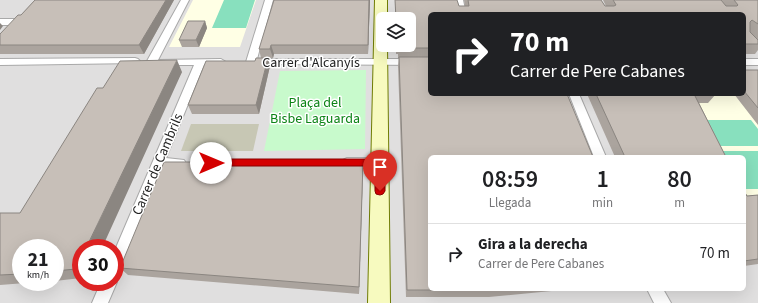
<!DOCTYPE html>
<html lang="es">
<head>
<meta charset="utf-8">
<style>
	:root { --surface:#fff; --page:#f6f6f6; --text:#202124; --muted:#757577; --line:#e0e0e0 }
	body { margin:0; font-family:"Source Sans 3",sans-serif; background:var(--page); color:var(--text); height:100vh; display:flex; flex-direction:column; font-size:15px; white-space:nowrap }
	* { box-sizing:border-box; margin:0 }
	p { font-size:13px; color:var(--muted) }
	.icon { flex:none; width:22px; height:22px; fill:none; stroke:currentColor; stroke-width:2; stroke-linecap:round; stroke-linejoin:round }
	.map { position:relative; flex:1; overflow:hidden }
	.details { position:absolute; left:428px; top:155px; width:318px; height:136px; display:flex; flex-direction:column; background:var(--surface); border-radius:6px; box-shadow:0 4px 16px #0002 }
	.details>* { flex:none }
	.top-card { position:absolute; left:428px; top:12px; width:318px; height:84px; border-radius:6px; box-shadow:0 4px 16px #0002; background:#202124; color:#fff; overflow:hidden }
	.controls { position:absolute; left:376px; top:12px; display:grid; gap:8px }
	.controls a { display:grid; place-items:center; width:40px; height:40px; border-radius:6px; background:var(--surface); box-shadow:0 4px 16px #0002; font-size:20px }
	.speed { position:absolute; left:12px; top:239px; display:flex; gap:8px; font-size:20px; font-weight:700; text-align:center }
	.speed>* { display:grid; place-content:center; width:52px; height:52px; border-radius:50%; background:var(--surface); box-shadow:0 4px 16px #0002; line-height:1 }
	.speed small { font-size:10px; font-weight:400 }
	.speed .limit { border:6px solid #d22; background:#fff; color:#111 }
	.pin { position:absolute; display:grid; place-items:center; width:34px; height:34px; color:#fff; margin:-41px -17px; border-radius:50% 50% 50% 0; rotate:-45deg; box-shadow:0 0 4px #0007 }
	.pin .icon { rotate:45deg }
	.me { position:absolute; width:44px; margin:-22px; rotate:90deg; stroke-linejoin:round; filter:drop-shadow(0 0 3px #0008) }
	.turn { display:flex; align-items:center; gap:14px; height:84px; padding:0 16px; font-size:18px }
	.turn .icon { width:52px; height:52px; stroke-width:2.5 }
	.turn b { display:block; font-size:28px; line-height:34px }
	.eta { display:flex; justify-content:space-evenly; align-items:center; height:68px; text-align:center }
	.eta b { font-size:24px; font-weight:600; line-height:28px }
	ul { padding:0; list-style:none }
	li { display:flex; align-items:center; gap:12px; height:60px; padding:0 16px; border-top:1px solid var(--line) }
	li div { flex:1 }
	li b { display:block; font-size:15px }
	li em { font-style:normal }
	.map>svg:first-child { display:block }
</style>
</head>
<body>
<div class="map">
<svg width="758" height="303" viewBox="0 0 758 303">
	<rect width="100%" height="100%" fill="#f2efe9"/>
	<path fill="#e0dfdf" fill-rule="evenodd" d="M0,0H758V303H0ZM430,14H744V94H430ZM383,19H409V45H383ZM430,157H744V289H430ZM21,248H55V282H21ZM81,248H115V282H81Z"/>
	<path fill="#ffffe5" d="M193,0H256L240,47H169Z
		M758,71V202L744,204V157H713L687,103L702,94H744Z"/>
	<path fill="#c7c7b4" d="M191,124H259L253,151H181Z"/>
	<path fill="#c8facc" d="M366,70L365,149L264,151L280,71Z"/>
	<path fill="#88e0be" d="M224,0H255L246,28H212Z
		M699,120H751L758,129V146H716Z
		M709,151H758V189H744V157H713Z"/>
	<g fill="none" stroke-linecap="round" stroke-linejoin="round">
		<defs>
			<path id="street" d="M181,0H189L158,60L221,59L226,62L221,65H204L166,158L184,160L186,163L184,166L162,168L120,272L115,274V250L194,65H161L156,62L152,64L149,63L147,61Z
				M265,0H273L257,59H430V65L247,64L246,62Z
				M455,0H463L466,14H458Z
				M0,19H18L22,22L18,25H0Z
				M135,58L138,59L140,61L138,63L0,65V59Z
				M744,59H758V65H744Z
				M569,94H579L606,157H594Z
				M347,158H380L384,160L386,163L384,166L380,168H347L343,166L341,163L343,160Z
				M115,278L117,282L108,303H92L101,282H115Z
				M647,289H663L671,303H654Z"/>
			<path id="secondary" d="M375,0H387V19H383V45H387L390,303H368Z"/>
		</defs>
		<use href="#street" stroke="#a9a9a9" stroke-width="2"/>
		<use href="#secondary" stroke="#707d05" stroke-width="2"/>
		<use href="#street" fill="#fff" fill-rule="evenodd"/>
		<use href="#secondary" fill="#f7fabf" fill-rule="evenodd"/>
	</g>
	<path fill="#aba49e" d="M35,0H174L144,54H0V34L21,15Z
		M370,0L368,54H274L273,58H261L259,49Z
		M395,0H457L459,6H465L464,0H601L605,6H606L603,0H758V50L755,54H744V14H430V289H572L489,297H406L398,66L399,58H398V54H396V45H409V19H395Z
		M205,21L207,28L199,47H182L179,40Z
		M268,58L270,66L259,114H192L188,105L255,61Z
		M744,70H758V125L734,94H744Z
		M182,72L81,248V278L55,281V248H21V282H38L0,285V213H20L103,88Z
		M587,94H716L708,103H699L726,157H615Z
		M363,162V170L359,294L128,275L120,268Z
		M744,191L747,196L758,195V264L744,266Z"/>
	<path fill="#8b8681" d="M166,0H174L144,54L139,45Z
		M369,0H370L368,54V45Z
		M205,21L207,28L199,47L196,40Z
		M0,23L3,26L0,30Z
		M271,45L274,54L273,58L270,49Z
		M268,58L270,66L259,114L256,105Z
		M177,60L182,72L102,248H86Z
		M363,162V170L359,294V287Z
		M81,259V272L76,269Z"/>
	<path fill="#c7bfb8" stroke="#8b8681" d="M35,0H166L139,45H0V34L18,15H21Z
		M274,0H369L368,45H271L270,49H259Z
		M395,0H457L459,6H469L468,0H601L605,6H614L616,5L613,0H721L726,6H737L738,5L734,0H758V24L752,20L750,22V32L758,40V44H744V14H430V48H398V45H409V19H396Z
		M188,21H205L196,40H179Z
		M399,57H430V94H567L593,157H430V289H507L493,290H407Z
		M256,58H268L256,105H188L206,61H255Z
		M177,60L86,248H81V259L76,269L55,271V248H21V274L0,275V213H20L97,88H103L120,61Z
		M744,70H758V108L744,91Z
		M596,94H694L726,157H625Z
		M164,162H363L359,287L120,268Z
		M744,191L747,196L758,195V259L744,261Z"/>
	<path fill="#d40000" stroke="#8a0000" d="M211,159H380L385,163V191L383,194L380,195L376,194L375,191V166H211L206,163Z"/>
	<g text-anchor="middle" stroke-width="3" stroke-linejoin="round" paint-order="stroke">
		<g font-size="14" fill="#222" stroke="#fff">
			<text x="311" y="67">Carrer d'Alcanyís</text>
			<text transform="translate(157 164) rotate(-67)" y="5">Carrer de Cambrils</text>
		</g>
		<g font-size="14" fill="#0c8416" stroke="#fff">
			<text x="315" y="107">Plaça del<tspan x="315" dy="16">Bisbe Laguarda</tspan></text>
		</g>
	</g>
</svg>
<div class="controls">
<a><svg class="icon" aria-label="layers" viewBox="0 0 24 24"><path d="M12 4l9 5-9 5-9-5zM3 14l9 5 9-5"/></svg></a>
</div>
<div class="speed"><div>21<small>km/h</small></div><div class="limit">30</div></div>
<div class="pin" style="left:380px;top:191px;background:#d93025"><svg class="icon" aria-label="arrive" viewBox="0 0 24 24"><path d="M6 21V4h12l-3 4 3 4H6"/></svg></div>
<svg class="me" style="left:211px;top:163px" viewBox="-20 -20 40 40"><circle r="19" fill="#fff"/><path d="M0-13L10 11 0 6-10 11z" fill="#d40000"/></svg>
<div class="top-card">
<div class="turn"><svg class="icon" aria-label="right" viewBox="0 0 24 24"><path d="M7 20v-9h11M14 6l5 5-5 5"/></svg><div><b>70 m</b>Carrer de Pere Cabanes</div></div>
</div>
<section class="details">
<div class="eta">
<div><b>08:59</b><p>Llegada</p></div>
<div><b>1</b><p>min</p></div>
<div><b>80</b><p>m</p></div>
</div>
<ul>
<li><svg class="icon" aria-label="right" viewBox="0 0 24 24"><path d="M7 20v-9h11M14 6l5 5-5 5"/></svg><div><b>Gira a la derecha</b><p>Carrer de Pere Cabanes</p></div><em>70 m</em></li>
</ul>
</section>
</div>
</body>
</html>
